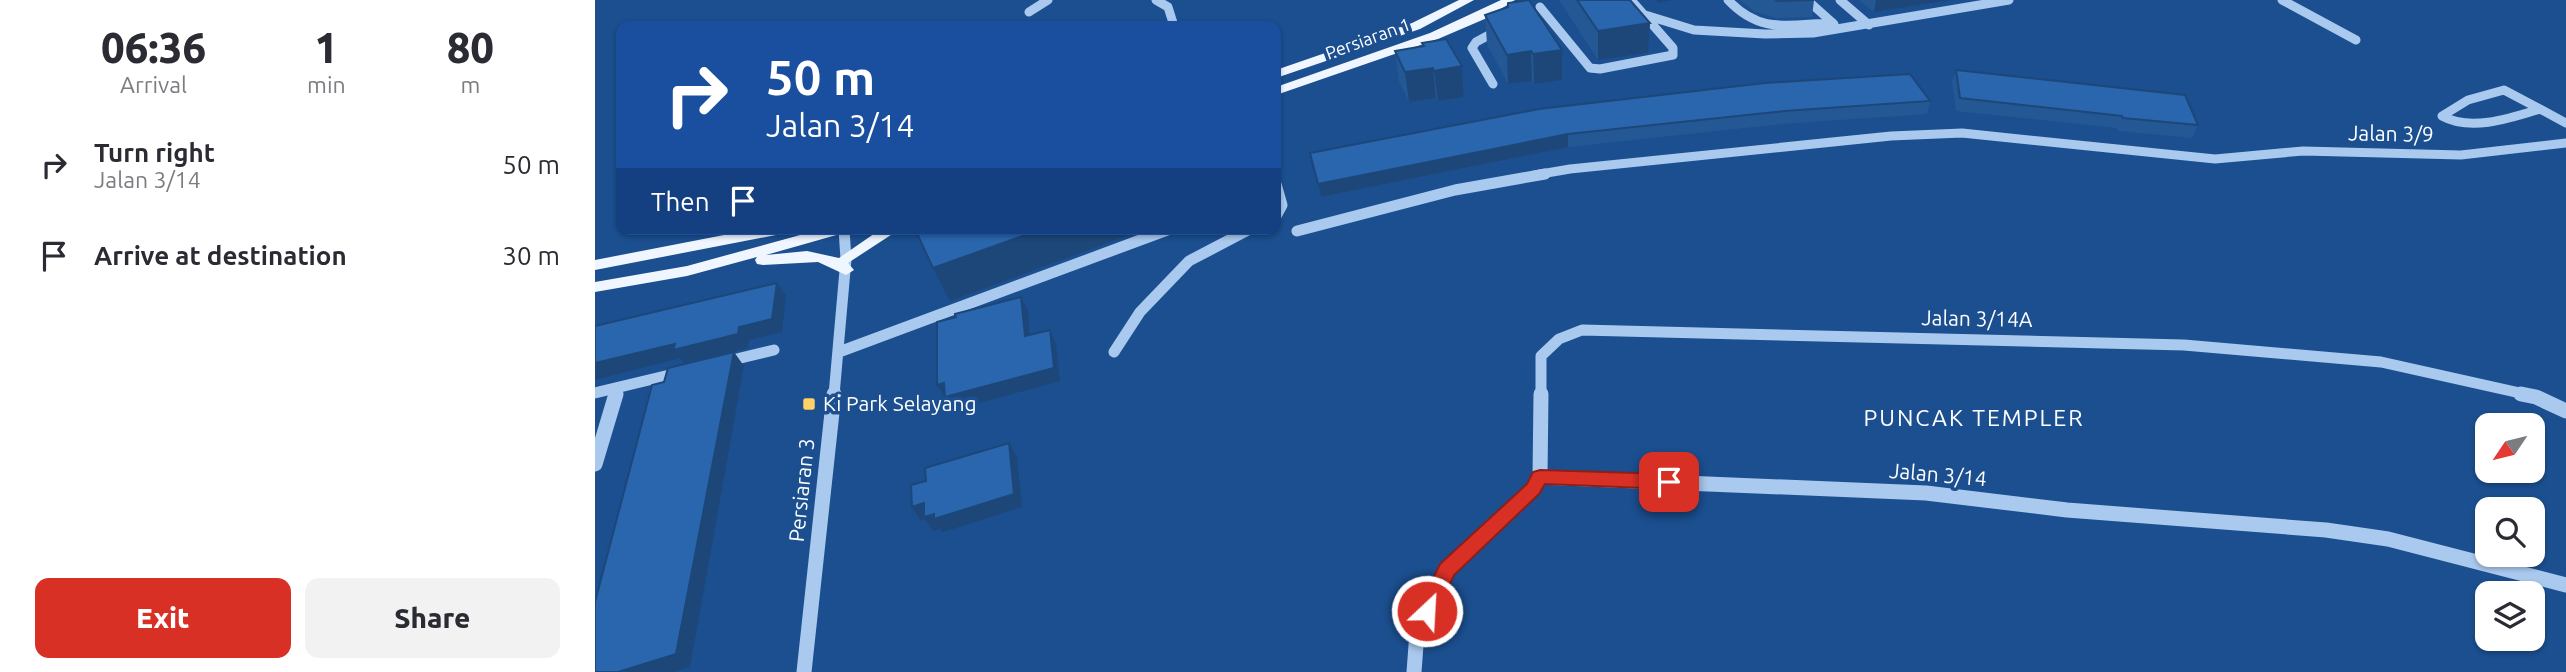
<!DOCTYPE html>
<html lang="en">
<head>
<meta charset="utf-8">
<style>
	:root { --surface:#fff; --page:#f2f2f3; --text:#2b2b33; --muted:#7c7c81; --accent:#d93025 }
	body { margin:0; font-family:Ubuntu,sans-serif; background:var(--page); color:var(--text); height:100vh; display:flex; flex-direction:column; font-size:26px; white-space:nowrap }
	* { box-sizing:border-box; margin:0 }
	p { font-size:23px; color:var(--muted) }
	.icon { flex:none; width:38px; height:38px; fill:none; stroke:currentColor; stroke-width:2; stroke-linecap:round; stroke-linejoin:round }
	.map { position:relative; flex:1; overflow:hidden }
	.panel { display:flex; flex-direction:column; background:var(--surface); width:595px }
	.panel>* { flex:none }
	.banner { position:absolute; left:21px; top:21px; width:665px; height:214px; border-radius:14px; box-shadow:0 2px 5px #0004; background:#1a4fa0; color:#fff; overflow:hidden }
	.needle { width:46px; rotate:235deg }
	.controls { position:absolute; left:1880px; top:413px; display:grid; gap:14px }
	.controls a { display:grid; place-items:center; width:70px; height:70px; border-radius:14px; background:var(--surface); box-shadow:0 2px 5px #0004; font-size:35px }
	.pin { position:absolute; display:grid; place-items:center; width:60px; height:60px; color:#fff; margin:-30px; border-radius:14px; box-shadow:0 4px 10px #0006 }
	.me { position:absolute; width:77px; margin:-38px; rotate:25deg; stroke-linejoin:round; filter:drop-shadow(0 0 5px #0008) }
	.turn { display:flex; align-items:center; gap:24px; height:147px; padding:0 35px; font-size:32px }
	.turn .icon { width:91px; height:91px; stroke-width:2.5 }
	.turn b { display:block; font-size:49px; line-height:60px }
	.then { display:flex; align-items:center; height:66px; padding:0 35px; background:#0003; gap:14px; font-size:26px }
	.eta { display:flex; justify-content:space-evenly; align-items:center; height:119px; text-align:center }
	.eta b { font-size:42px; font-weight:800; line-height:49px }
	.action { display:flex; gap:14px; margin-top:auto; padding:14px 35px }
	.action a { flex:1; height:80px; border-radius:14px; background:var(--accent); color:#fff; font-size:28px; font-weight:800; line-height:80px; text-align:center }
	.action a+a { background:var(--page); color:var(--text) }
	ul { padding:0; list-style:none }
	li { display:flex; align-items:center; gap:21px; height:91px; padding:0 35px }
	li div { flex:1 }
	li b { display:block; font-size:26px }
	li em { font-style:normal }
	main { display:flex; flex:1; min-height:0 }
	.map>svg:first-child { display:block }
</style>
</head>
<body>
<main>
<section class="panel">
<div class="eta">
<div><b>06:36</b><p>Arrival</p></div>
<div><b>1</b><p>min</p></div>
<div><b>80</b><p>m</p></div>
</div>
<ul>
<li><svg class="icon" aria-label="right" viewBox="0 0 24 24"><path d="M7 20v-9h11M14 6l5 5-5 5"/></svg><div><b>Turn right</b><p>Jalan 3/14</p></div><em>50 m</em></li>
<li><svg class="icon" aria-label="arrive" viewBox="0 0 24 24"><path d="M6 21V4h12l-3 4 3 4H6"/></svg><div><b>Arrive at destination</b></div><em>30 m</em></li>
</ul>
<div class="action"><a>Exit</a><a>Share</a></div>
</section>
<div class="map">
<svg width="1971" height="672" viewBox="0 0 1971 672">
	<rect width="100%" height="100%" fill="#1b4f8f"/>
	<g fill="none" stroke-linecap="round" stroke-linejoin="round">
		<path stroke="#a9c9ee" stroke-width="9" d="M561,0L573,7L579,26
			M1133,0C1166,35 1194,24 1238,23
			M1212,0L1239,24
			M1245,0L1274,25
			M1687,0L1761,40
			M945,7L995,68L1005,69L1078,55V48L1036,0
			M434,12L453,0
			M1047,14L1099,30L1170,34L1218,33L1414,0
			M898,84L877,48L881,42L905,29
			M1909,90L1945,109C1916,118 1876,132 1847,116L1873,100Z
			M1945,109L1971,123
			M940,175L975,169L1296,136L1367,133L1620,159L1708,151L1866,155L1971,143"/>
		<path stroke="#a9c9ee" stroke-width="11" d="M681,184L687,205L681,216
			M702,231L860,190L950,174
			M244,352L575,229
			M519,352L545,312L594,261L655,229
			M129,362L179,350
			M0,393L87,372
			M21,395L23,388
			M239,395L251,259L249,229
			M946,395V356L964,339L987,330L1589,345L1786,362L1934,395"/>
		<path stroke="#a9c9ee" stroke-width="15" d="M1926,394L1941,397L1971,411
			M0,464L21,394
			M945,477L1331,493L1472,510L1731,530L1793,539L1971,585
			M209,672L239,394
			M819,672L822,632L852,570L938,489L945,477L946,394"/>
		<path fill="#f0f6ff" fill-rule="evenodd" d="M864,0H879L825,29L681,78V70L817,23Z
			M906,0H920L892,18L843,39L681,95V87L835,33Z
			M160,229H194L186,234L0,270V260Z
			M227,229H254L252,232L171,255L212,251L244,258L286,229H305L253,263L259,270L251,275L223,262L168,265L162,264L160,260L162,257L92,276L0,292V282L92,266Z"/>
	</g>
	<path fill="#245895" d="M964,0H1035L1055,23L1053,53L1003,60Z
		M1145,0H1219L1217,17L1182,18L1160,12Z
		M1264,0H1357L1279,12Z
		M890,15L967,50V80L939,84L937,81L913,84L892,44Z
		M827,43L867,66L869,97L843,101L841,98L814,102L804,81L800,51L827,47Z
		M1361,70L1603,125L1597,138L1523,131L1522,128L1361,111L1357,82Z
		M1335,101L1332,114L1187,124L973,147L726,197L715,153L944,109Z"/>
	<path fill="#1d4779" d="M1062,0H1078L1062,3Z
		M1281,0H1357L1279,12Z
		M1055,23L1053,53L1003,60V31Z
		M967,50V80L939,84L938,54Z
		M936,51L937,81L913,84L912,55Z
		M867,66L869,97L843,101L839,71Z
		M838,68L841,98L814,102L810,72Z
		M973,134V147L726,197L723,184Z
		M447,229H550L355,301L338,268Z
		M182,283L191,296L187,332L154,340L153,348L89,363L85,358L0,380V363L144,327Z
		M426,297L433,311L436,350L430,336Z
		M455,330L461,344L465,381L358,410L342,385Z
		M139,352L149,366L95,667L79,672H23Z
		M414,443L422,457L427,507L348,532L345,529L338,531L330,519L326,521L317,507Z"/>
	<path fill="#2a66ad" stroke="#1d4779" stroke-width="2" d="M934,0L967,50L938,54L936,51L912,55L890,15L913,7V3Z
		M982,0H1035L1055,23L1003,31Z
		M1180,0H1219L1184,1Z
		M851,39L867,66L839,71L838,68L810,72L800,51L829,46L827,43Z
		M1361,70L1590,95L1603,125L1528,118L1527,116L1365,98Z
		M1315,74L1335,101L1189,111L973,134L723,184L715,153L944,109L1170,83Z
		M320,229H447L338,268Z
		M182,283L177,319L144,327L143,334L78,350L80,344L0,363V326Z
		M426,297L430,336L455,330L459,368L350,397L349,383L342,385V322L361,317L360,314Z
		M139,352L81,654L23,672H0V602L57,385L69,382L73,368Z
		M414,443L419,494L339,519V514L329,517V503L317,507L316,485L331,481L330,468Z"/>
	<path fill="#d93025" stroke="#8d1f18" stroke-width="2" d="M945,470L1074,474L1081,477L1084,482L1081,487L1074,489L950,484L944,494L859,575L839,618L832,620L825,618L822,611L845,564L932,484L938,472Z"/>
	<rect fill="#ffd166" stroke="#1b4f8f" stroke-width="2.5" x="207" y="397" width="14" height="14" rx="3.5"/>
	<g text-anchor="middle" stroke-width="7" stroke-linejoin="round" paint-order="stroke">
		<g font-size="18" fill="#fff" stroke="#1b4f8f">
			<text transform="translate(773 39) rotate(-20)" y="6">Persiaran 1</text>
		</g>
		<g font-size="21" fill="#fff" stroke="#1b4f8f">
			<text transform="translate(1796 134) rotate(1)" y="7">Jalan 3/9</text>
			<text transform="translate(1382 319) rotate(1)" y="7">Jalan 3/14A</text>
			<text transform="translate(1343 475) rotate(5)" y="7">Jalan 3/14</text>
			<text transform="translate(207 490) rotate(-84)" y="7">Persiaran 3</text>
		</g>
		<g font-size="21" fill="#fff" stroke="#1b4f8f" text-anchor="start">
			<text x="228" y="411">Ki Park Selayang</text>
		</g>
		<g font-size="23" letter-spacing="2" fill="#fff" stroke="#1b4f8f">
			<text x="1379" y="426">PUNCAK TEMPLER</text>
		</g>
	</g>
</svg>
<div class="controls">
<a><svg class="needle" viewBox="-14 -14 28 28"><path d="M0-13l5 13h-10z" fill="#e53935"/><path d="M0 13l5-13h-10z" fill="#7c7c81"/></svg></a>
<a><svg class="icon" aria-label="search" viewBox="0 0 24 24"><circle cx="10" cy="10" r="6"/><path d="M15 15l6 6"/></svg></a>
<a><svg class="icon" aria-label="layers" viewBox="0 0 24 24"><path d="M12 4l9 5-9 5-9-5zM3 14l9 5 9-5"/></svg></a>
</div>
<div class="pin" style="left:1074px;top:482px;background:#d93025"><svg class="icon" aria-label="arrive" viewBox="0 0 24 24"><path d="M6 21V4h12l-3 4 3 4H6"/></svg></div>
<svg class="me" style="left:832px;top:611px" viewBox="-20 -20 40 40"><circle r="17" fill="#d93025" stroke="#fff" stroke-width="3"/><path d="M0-11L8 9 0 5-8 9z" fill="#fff"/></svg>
<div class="banner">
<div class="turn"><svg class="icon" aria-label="right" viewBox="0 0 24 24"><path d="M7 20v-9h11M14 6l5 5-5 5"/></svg><div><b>50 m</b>Jalan 3/14</div></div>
<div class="then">Then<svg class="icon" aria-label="arrive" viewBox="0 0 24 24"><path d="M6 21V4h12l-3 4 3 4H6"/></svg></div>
</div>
</div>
</main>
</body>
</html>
